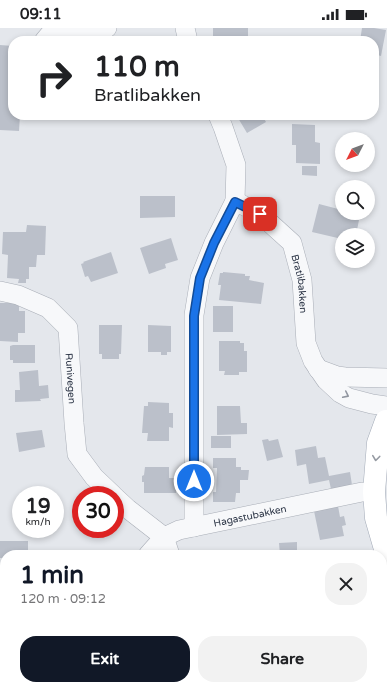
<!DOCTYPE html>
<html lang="en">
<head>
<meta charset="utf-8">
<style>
	:root { --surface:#fff; --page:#f2f2f2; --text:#202124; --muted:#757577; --accent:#111827 }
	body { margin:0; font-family:"Varela Round",sans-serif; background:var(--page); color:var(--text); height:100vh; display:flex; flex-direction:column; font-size:15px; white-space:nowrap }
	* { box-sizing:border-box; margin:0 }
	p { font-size:13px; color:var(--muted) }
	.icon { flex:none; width:22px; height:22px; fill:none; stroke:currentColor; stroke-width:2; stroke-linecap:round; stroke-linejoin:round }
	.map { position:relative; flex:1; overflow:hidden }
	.drawer { position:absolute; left:0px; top:522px; width:387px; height:140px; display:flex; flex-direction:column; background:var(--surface); border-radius:16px 16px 0 0; box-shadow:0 2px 6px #0003 }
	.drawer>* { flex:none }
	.top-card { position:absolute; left:8px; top:8px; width:371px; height:84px; border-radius:16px; box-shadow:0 2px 6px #0003; background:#fff; color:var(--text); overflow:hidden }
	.needle { width:26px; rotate:228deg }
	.controls { position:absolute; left:335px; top:104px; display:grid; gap:8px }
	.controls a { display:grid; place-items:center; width:40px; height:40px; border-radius:50%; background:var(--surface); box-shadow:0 2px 6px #0003; font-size:20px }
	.speed { position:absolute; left:12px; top:458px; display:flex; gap:8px; font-size:20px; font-weight:700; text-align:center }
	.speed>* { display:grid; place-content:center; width:52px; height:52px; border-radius:50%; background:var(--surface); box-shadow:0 2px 6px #0003; line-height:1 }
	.speed small { font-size:10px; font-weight:400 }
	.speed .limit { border:6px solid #d22; background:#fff; color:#111 }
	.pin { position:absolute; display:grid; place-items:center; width:34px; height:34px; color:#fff; margin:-17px; border-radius:8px; box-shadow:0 2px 6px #0006 }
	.me { position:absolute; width:44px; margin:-22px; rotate:0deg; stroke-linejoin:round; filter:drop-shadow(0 0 3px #0008) }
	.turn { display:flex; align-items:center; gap:14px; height:84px; padding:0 20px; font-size:18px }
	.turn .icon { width:52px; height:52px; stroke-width:2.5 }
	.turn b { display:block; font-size:28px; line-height:34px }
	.round { display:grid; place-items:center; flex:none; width:42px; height:42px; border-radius:16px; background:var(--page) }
	.headline { display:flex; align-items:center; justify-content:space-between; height:68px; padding:0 20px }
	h1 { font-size:24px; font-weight:700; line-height:30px; color:var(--accent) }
	.action { display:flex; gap:8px; margin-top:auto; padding:8px 20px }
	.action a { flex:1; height:46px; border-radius:16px; background:var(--accent); color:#fff; font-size:16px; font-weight:700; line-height:46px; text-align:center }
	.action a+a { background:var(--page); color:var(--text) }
	.status { display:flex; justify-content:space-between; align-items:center; height:28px; padding:0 20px; background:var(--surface); direction:ltr }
	.status svg { height:11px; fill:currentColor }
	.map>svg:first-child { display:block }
</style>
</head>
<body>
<div class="status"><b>09:11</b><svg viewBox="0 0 49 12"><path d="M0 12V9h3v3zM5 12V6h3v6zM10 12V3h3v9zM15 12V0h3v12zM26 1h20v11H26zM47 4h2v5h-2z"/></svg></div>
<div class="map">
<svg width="387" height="662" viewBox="0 0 387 662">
	<rect width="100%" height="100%" fill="#e4e7ec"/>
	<path fill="#bbc0ca" d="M213,0H248V9L213,8Z
		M362,0H374L386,2L381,28L374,26V13H360Z
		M0,17L13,18V87H20L19,103L0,102Z
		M243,87H262L266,94L247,105L238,90Z
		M292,96L315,97V114L320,115V136L296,135V117H292Z
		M302,138H317V148L302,147Z
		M140,168H175V189L140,190Z
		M319,176L342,182V185H354L353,191L359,192L356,207H342V211L312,204Z
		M27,197L46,198L45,227H37L36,239H29V251H26V255H18L19,251L7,250L8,227L2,226L3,204H26Z
		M171,210L178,232L165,236L166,240L149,246L140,220Z
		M111,224L118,245L91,254L88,248L85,249L81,236L84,235L83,234Z
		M223,244L245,246V248H250L249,252L264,255L261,276L219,272L221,257H218L220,245H223Z
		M0,275H19V283H25V305H18V314L0,313Z
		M213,278H233V304H213Z
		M99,297H122L121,326H119V331H102V326H99Z
		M148,297L171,298V324H167V327H161V324H148Z
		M219,313H240V315H244V323H247V344H239V347H224L225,343H219Z
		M13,317H35V335H13V332H10V318Z
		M38,342L39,358L48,357L49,370L40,371L41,373L15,374V362H20L19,344Z
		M148,374L169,375V385H173V400L169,399V413H147L148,405H142L144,378H148Z
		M217,378H240L241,395H247V406L217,407Z
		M42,402L45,419L19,424L16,405Z
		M211,408H231V420H211Z
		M268,411L269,413L278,411L283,429L267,433L262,412Z
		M316,418L318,430L325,429L329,448L350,444L352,457L331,461L329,452L309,456L306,436L297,438L295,422Z
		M213,430H236V439H241V442H249L248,452H240V465H236L235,474H213V464H216L217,440H213Z
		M145,439H169V450H176V465H144V454H142V448L144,447Z
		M338,478L340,489L344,488L346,497L342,498L344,508L320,512L314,483Z
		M0,513H28V527H5V530H0Z
		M297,514V527H280L279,515Z
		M64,525L74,526V527H63Z
		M387,656V662H377L376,659Z
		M225,657H253L254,662H226Z
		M303,657H327V658L303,660Z
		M344,657H366V658L344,660Z"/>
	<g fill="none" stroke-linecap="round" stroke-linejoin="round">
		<defs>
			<g id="minor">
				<path d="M185,0L188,13"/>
				<path d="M44,13L49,7L76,3L107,0"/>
				<path id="s1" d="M235,173L260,186L292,215L302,252L306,315L313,333L326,352L340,365L349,370L372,376L387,378"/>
				<path id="s2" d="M0,263L18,267L48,280L68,300L74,395L77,426L94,449L113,467"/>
				<path d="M318,341L337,348L345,349L387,350"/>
				<path d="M115,469L128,481L164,509L170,527"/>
				<path d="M194,499V287L200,250L214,215L235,173L236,137L223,99L218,87"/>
				<path id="s3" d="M148,527L164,509L179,502L362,464"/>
				<path d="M0,588L5,595"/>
				<path d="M44,657L47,662"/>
				<path d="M89,662V657"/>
				<path d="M293,662L294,657"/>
			</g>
			<path id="major" d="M386,393L378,415L374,464L376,490L385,521L387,531"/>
		</defs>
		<use href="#minor" stroke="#a9aeb7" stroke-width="20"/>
		<use href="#major" stroke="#a3abb8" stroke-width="23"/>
		<use href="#minor" stroke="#f7f8fa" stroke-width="19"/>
		<use href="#major" stroke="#fff" stroke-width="22"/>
	</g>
	<defs><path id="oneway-chevron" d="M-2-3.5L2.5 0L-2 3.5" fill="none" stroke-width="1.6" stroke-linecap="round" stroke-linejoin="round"/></defs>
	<use stroke="#9196a0" href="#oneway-chevron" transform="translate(346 367) rotate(26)"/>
	<use stroke="#959aa2" href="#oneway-chevron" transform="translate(376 430) rotate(97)"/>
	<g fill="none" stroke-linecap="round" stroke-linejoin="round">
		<defs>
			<path id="route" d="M194,453V288L200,250L214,215L235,174L260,186"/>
		</defs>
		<use href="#route" stroke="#114b97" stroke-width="10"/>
		<use href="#route" stroke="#1a73e8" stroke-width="7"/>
	</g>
	<g text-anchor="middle" stroke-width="3.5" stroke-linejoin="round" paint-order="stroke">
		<g font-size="10" fill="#2b3445" stroke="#f4f6f9">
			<text dy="4" stroke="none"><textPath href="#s1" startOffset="113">Bratlibakken</textPath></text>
			<text dy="4" stroke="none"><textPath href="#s2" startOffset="130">Runivegen</textPath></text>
			<text dy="4" stroke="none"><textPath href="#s3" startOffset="113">Hagastubakken</textPath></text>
		</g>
	</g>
</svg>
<div class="controls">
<a><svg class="needle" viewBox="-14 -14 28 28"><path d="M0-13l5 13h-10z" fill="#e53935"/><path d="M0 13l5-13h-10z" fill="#757577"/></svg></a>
<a><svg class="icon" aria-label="search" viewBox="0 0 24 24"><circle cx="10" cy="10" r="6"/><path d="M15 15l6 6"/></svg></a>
<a><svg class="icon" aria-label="layers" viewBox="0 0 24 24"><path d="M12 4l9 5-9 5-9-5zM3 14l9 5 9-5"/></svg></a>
</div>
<div class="speed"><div>19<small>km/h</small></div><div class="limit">30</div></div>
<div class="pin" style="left:260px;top:186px;background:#d93025"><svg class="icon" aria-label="arrive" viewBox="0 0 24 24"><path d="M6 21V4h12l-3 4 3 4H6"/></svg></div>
<svg class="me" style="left:194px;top:453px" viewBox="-20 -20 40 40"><circle r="17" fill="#1a73e8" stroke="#fff" stroke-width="3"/><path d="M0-11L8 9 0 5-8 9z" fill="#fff"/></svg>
<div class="top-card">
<div class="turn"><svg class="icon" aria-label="right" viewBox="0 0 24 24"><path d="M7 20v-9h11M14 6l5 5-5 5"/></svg><div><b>110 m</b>Bratlibakken</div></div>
</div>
<section class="drawer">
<div class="headline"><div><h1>1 min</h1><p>120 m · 09:12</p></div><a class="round"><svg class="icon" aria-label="close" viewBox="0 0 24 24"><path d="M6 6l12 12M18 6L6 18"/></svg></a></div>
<div class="action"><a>Exit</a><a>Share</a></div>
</section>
</div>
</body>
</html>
